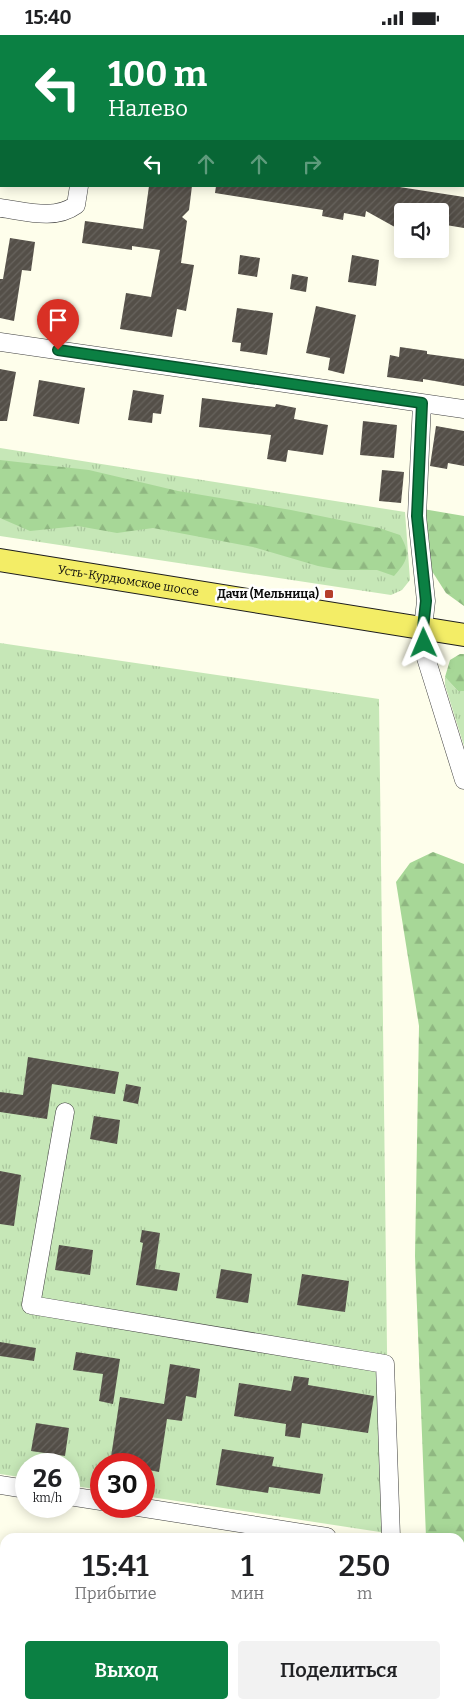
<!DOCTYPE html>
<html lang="ru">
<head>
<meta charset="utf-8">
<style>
	:root { --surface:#fff; --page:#f2f2f2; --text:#202124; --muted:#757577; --accent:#0b8043 }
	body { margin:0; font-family:Bitter,serif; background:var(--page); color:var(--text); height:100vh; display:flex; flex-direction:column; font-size:19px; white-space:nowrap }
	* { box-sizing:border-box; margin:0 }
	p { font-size:16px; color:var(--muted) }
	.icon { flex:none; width:28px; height:28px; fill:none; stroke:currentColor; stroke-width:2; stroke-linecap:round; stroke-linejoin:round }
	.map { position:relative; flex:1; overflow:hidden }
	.sheet { position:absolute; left:0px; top:1498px; width:465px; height:176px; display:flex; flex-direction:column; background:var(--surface); border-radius:15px 15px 0 0; box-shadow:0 2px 12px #0003 }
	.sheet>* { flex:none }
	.top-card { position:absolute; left:0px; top:0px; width:465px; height:152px; box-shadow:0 2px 12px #0003; background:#0b8043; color:#fff; overflow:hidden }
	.buttons { position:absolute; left:394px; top:168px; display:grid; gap:10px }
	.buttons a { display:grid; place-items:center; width:55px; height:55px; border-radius:5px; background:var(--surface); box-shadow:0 2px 12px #0003; font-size:25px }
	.speed { position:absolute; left:15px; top:1418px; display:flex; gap:10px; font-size:25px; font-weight:700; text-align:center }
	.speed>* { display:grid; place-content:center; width:65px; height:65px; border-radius:50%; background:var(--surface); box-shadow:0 2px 12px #0003; line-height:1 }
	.speed small { font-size:12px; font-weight:400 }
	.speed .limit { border:8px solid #d22; background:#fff; color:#111 }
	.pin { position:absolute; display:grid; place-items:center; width:42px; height:42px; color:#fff; margin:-51px -21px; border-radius:50% 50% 50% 0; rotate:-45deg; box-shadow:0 0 5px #0007 }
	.pin .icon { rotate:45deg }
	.me { position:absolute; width:55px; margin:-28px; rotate:359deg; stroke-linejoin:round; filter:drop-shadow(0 0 4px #0008) }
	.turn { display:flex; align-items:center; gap:18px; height:105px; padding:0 25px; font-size:22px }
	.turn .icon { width:65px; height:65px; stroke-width:2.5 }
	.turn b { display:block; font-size:35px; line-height:42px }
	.lanes { display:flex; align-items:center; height:48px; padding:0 25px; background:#0003; justify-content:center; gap:25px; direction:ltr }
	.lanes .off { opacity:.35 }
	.eta { display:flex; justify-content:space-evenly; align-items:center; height:85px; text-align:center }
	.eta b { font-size:30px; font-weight:600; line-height:35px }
	.cta { display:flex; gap:10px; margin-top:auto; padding:10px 25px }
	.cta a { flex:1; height:58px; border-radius:5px; background:var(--accent); color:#fff; font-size:20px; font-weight:600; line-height:58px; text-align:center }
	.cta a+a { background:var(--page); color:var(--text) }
	.status { display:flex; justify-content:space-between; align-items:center; height:35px; padding:0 25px; background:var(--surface); direction:ltr }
	.status svg { height:14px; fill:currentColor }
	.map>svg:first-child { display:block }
</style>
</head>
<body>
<div class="status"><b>15:40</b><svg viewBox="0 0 49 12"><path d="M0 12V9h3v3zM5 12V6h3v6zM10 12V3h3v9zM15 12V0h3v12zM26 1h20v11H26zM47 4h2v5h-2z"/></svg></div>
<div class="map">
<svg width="464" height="1673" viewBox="0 0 464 1673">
	<defs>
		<pattern id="grass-tufts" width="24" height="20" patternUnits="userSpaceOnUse" patternTransform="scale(1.25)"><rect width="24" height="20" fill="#c6e7b7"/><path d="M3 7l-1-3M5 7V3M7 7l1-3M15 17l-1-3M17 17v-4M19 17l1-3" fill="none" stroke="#a9c59c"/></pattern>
		<pattern id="forest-firs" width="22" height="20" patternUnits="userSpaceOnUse" patternTransform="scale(1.25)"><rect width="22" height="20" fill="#a7d797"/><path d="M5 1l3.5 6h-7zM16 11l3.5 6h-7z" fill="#8fb781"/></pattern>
		<pattern id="building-hatch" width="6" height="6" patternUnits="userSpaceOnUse" patternTransform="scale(1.25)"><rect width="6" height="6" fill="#544f48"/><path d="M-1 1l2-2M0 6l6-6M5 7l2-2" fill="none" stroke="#68645e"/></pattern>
	</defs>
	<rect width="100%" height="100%" fill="#fefeeb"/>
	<path fill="url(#grass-tufts)" d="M0,413L405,477L410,545L402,555L391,560L0,501Z
		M0,608L379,664L387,1315L393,1499L144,1461V1429H101V1455L69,1450V1429H26V1443L0,1439Z
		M445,642L458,656H464V711L445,650Z"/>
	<path fill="url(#forest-firs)" d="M0,425L89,435L178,456L291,475L379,493L400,500C411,519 408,525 394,541L377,535H340L318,531L253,512L153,493L117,498L78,491L30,496L0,483Z
		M423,474L464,481V571L446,558L428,530Z
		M460,619H464V656H458L445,642L450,625Z
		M433,817L464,829V1673H426V1669H460V1502H426L415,1221L419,991L396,847L410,828Z"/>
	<path fill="url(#building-hatch)" d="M149,151H192L189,175L182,182L187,186L181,228L194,230L186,276L177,274L172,302L120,294L126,258L151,262L160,215L132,211V215L82,208L85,186L143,194Z
		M216,151H393L464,162V193L440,189V176H402V196L366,176L365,182L344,178L343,185L322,181L323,175L215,158Z
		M10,203L35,207L31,236L22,235L14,286L0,283V244H3Z
		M240,220L260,223L257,242L238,239Z
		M352,220L379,225L376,251L348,247Z
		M292,239L308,242L306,257L290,254Z
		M316,271L356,280L344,339L328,335L330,323L306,318Z
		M237,273L273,278L267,320L240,316L241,308L232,307Z
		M400,312L427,316V319L464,324V351L423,344V347L387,342L390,320L399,322Z
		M0,334L16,337L7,386H0Z
		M39,345L85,353L79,389L33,381Z
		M133,355L164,360L161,379L153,378L152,388L128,385Z
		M202,363L275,372L276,369L296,373L294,384L328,390L323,420L288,415L286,427L267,424L271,400L199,392Z
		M363,386L397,390L394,423L360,420Z
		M436,391L464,396V431L448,428L447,434L430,431Z
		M382,435L404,437L401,468L379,466Z
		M28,1022L119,1037L115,1059L52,1049L47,1084L0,1077V1057L23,1060Z
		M126,1049L141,1052L138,1069L123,1066Z
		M94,1081L120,1085L117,1109L90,1104Z
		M0,1136L21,1140L14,1191L0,1189Z
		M142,1195L160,1198L155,1234L180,1238L177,1256L136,1250L143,1208L140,1207Z
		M59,1210L93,1215L90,1240L55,1235Z
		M221,1234L252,1239L248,1268L216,1263Z
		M302,1239L349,1246L345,1277L297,1270Z
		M0,1307L36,1313L34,1326L0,1321Z
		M76,1317L120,1324L113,1369L99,1366L103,1339L73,1335Z
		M170,1329L200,1334L196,1363L186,1361L182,1386L167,1384L159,1437L144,1434V1429H110L120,1362L164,1369Z
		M294,1341L309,1343L308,1350L374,1361L368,1398L302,1388L300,1403L285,1401L286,1389L234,1381L239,1348L291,1356Z
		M36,1388L69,1393L65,1421L31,1416Z
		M222,1414L274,1422L272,1431L323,1439L320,1459L269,1452L268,1458L216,1450Z"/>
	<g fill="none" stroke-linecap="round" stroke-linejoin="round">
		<defs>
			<path id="minor" d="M411,0L417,1
				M464,139V140
				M0,173C25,176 54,186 76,170L79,151
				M0,307L464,374
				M422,368L417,481L426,566L423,593L426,623L464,745
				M65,1077L31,1270L385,1329L391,1502
				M0,1450L26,1454
				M69,1461L101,1466
				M132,1471L327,1502
				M397,1669V1673"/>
			<g id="major">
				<path id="s1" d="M0,525L464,600"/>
			</g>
		</defs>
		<use href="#minor" stroke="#3f3f3f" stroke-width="19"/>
		<use href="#major" stroke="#1d1d1d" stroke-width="24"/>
		<use href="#minor" stroke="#fff" stroke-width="18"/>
		<use href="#major" stroke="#f3ed66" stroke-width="22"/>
	</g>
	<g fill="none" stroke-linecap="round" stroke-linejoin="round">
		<defs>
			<path id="route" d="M58,315L422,368L417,481L426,566L423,593L424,608"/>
		</defs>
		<use href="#route" stroke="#07532c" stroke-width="12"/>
		<use href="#route" stroke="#0b8043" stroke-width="9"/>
	</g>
	<rect fill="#b53f2a" stroke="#fff" stroke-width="2" x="324" y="554" width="10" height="10" rx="2.5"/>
	<g text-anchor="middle" stroke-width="5" stroke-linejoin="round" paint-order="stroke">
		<g font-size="12" fill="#0c0c0c" stroke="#fff">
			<text dy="4" stroke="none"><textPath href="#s1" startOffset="130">Усть-Курдюмское шоссе</textPath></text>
		</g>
		<g font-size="12" font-weight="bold" fill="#0c0c0c" stroke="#fff" text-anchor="end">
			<text x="319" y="563">Дачи (Мельница)</text>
		</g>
	</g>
</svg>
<div class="buttons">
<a><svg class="icon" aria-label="sound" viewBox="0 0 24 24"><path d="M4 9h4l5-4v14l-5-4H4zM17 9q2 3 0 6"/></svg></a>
</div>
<div class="speed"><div>26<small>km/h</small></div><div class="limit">30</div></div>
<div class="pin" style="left:58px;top:315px;background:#d93025"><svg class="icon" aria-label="arrive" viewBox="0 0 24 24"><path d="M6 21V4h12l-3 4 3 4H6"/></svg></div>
<svg class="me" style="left:424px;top:608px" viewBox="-20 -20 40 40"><path d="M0-17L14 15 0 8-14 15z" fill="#0b8043" stroke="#fff" stroke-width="4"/></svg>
<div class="top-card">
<div class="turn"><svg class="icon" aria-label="left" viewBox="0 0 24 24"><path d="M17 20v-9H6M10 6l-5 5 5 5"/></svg><div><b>100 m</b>Налево</div></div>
<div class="lanes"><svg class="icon" aria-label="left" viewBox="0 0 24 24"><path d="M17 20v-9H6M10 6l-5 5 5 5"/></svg><svg class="icon off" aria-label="ahead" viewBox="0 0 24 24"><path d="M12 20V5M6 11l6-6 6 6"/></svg><svg class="icon off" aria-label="ahead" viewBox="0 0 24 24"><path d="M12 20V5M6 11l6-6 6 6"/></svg><svg class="icon off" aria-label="right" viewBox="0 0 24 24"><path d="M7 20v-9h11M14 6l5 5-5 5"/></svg></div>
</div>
<section class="sheet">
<div class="eta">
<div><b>15:41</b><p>Прибытие</p></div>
<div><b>1</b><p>мин</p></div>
<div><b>250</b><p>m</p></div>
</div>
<div class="cta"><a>Выход</a><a>Поделиться</a></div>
</section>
</div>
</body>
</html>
